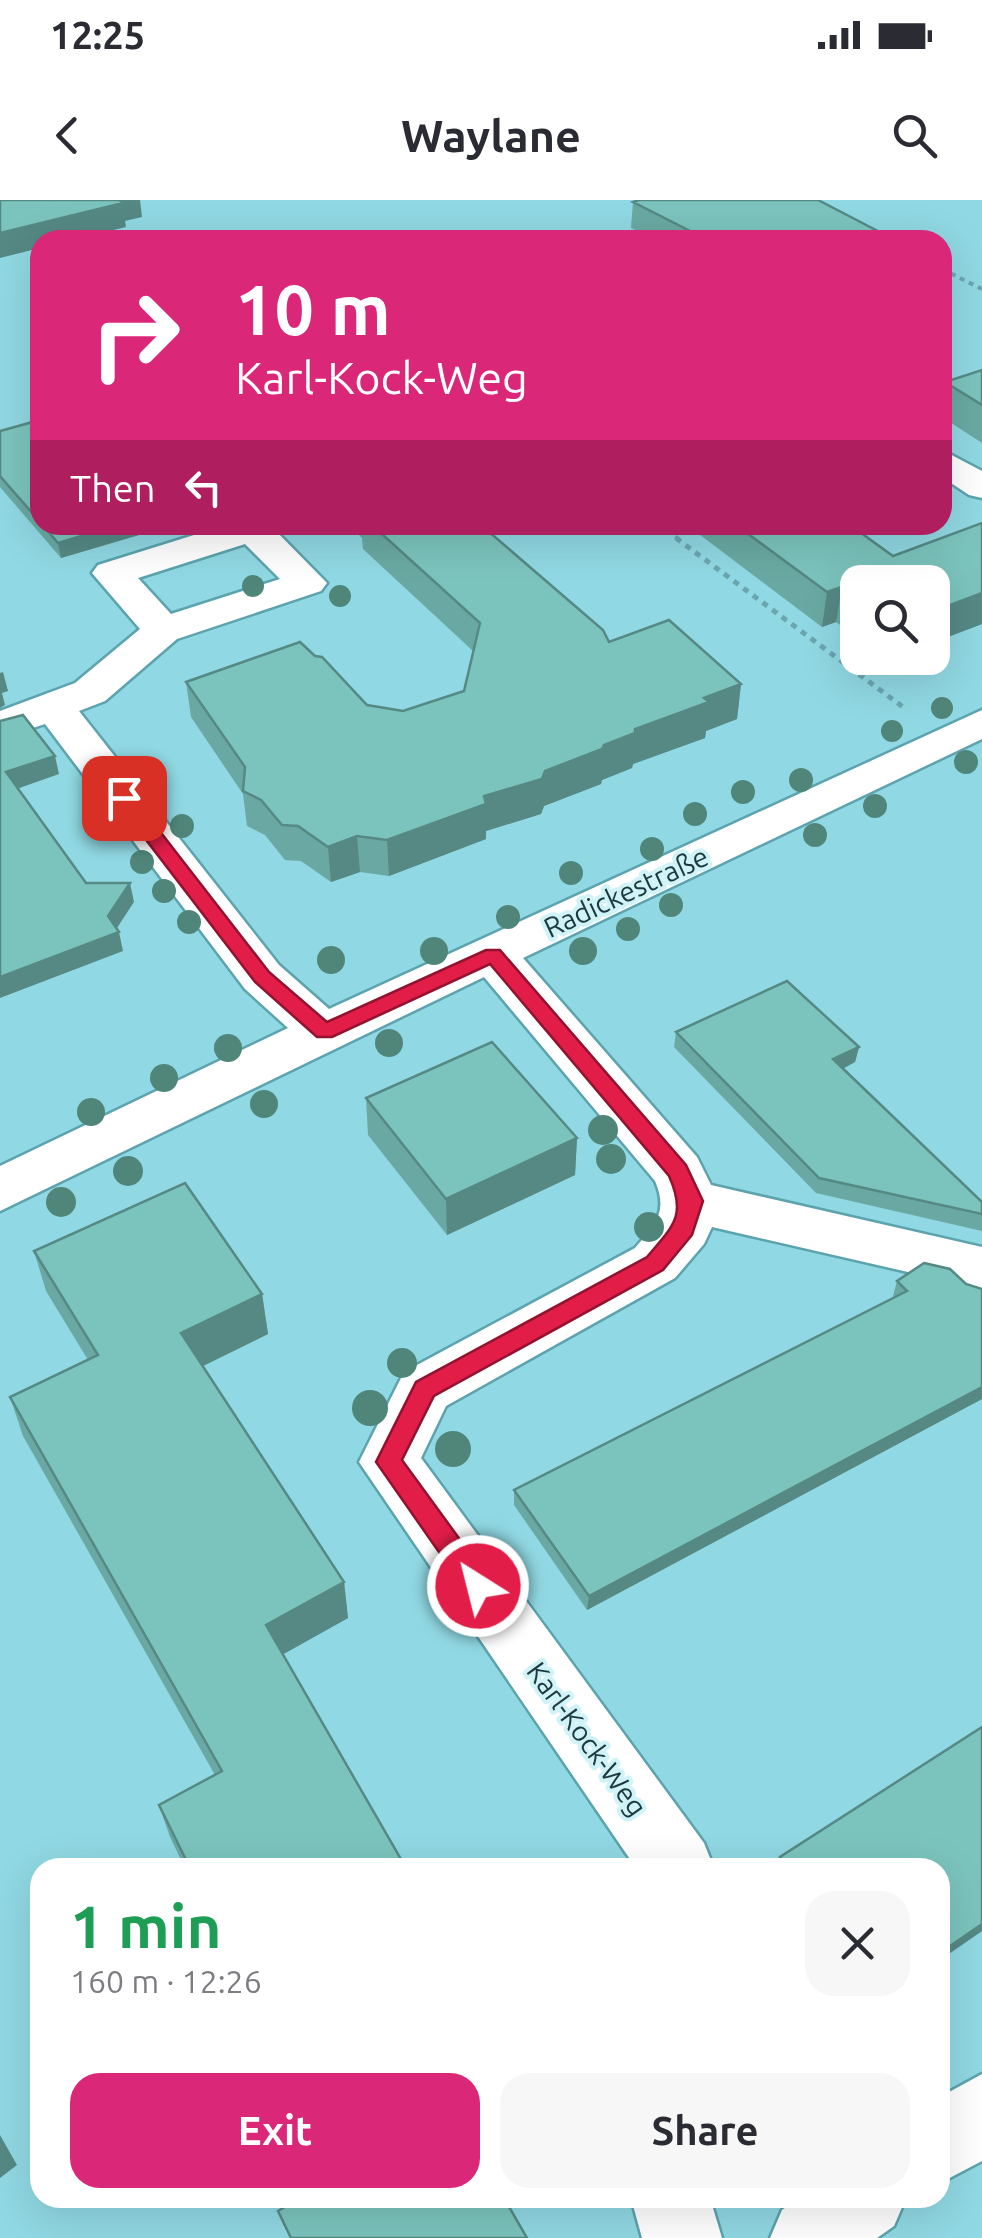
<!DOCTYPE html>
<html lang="en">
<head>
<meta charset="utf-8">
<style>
	:root { --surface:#fff; --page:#f7f7f7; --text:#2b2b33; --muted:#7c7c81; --accent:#db2777 }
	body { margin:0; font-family:Ubuntu,sans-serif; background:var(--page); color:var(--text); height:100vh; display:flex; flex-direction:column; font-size:38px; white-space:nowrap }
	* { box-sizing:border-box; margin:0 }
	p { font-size:32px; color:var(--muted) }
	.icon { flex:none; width:55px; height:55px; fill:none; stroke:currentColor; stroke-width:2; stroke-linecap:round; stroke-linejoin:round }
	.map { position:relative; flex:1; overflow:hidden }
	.details { position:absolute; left:30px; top:1658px; width:920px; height:350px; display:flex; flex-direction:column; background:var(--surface); border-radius:30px; box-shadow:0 10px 40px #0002 }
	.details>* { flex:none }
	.top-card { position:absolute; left:30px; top:30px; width:922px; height:305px; border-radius:30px; box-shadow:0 10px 40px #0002; background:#db2777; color:#fff; overflow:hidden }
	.fabs { position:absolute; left:840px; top:365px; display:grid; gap:20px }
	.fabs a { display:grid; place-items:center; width:110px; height:110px; border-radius:20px; background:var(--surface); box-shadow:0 10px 40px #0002; font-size:50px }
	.pin { position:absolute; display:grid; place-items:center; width:85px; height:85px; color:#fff; margin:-42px; border-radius:20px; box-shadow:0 5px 15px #0006 }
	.me { position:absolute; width:110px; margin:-55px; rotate:324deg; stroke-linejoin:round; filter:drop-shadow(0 0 8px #0008) }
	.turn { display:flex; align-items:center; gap:35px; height:210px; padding:0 40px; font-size:45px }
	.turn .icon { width:130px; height:130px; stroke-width:2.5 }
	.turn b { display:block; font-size:70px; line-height:85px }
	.then { display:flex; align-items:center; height:95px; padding:0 40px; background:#0003; gap:20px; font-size:38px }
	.round { display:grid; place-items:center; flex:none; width:105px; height:105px; border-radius:30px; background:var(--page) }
	.overview { display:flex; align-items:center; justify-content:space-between; height:170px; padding:0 40px }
	h1 { font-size:60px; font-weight:700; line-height:75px; color:#1e9e55 }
	.cta { display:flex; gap:20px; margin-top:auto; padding:20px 40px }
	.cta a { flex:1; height:115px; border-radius:30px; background:var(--accent); color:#fff; font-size:40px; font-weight:700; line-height:115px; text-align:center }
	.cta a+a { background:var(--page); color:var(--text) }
	.status { display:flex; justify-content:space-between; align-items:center; height:70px; padding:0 50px; background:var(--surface); direction:ltr }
	.status svg { height:28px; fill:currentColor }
	header { display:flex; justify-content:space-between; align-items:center; height:130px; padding:0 40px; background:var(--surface); font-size:45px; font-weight:700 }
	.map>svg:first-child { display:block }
</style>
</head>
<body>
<div class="status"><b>12:25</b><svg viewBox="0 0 49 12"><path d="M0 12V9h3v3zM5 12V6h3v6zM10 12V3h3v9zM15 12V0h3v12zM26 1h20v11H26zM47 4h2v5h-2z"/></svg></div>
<header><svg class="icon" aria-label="back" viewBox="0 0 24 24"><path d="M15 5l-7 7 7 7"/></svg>Waylane<svg class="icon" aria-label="search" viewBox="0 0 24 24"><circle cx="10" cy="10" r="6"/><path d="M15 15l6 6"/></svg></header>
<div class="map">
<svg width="982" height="2038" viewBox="0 0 982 2038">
	<rect width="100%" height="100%" fill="#90d8e3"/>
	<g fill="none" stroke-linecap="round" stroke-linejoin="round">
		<defs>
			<path id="minor" d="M942,250L982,271V298L969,295L942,277Z
				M226,325H270L327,383L321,391L177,439L105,501L79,511L279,765L329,809L982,510V539L523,758L697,957L711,985L982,1047V1102L962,1096L947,1081L712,1027L704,1044L675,1078L446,1206L421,1258L704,1643L714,1668H636L359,1262L404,1172L635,1048C656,1024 668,1011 655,981L484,777L0,1011V966L288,828L245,789L45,524L0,539V511L75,483L140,429L92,373L98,365ZM245,344L280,379L171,414L138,378Z
				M982,1874V1961L940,1983V1897Z
				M631,1998H710L722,2038H642Z
				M799,1998H906L894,2026L877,2038H770L782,2010Z"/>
		</defs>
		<use href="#minor" stroke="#5ca3ae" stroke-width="5"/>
		<path stroke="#6ba6af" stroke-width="4" stroke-dasharray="5 5" stroke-linecap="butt" d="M942,69L982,89
			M659,325L680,340"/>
		<path stroke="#6ba6af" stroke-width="5" stroke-dasharray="6 6" stroke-linecap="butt" d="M676,338L903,507"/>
		<use href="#minor" fill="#fff" fill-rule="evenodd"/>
	</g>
	<g fill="#508679">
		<circle cx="253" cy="386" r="11"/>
		<circle cx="340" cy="396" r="11"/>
		<circle cx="942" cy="508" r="11"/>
		<circle cx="892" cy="531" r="11"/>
		<circle cx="966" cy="562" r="12"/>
		<circle cx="801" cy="580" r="12"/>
		<circle cx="743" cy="592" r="12"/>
		<circle cx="875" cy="606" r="12"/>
		<circle cx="695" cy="614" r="12"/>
		<circle cx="182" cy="626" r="12"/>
		<circle cx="815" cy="635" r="12"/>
		<circle cx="652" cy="649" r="12"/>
		<circle cx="142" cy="662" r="12"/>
		<circle cx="571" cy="673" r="12"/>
		<circle cx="164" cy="691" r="12"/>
		<circle cx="671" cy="705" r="12"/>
		<circle cx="508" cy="717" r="12"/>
		<circle cx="189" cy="722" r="12"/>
		<circle cx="628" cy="729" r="12"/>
		<circle cx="434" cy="751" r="14"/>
		<circle cx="583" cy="751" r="14"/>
		<circle cx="331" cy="760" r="14"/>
		<circle cx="389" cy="843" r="14"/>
		<circle cx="228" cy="848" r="14"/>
		<circle cx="164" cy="878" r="14"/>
		<circle cx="264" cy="904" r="14"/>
		<circle cx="91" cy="912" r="14"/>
		<circle cx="603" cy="930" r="15"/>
		<circle cx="611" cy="959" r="15"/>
		<circle cx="128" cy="971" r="15"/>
		<circle cx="61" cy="1002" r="15"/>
		<circle cx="649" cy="1027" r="15"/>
		<circle cx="402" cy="1163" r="15"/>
		<circle cx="370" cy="1208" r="18"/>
		<circle cx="453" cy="1249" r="18"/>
	</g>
	<path fill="#6aa9a3" d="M633,2L895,40H656L631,28Z
		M982,170V243L942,217V195L945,182Z
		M40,220V325H148L149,332L61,358L0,287V231Z
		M982,323V424L932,443V382H858V438L836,422L822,427L687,325H850L893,356Z
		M349,325H481L609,442L741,484L737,519L706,531L705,538L633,564L632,568L602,580L601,584L544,606L541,614L486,631V639L389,676L360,672L331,682L301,661L285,660L265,635L247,626L243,594L191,517L186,482L403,511L464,491L473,451L363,349L362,338Z
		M676,832L859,847L855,862L843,869L982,1014V1031L816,993L674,847Z
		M366,898L577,938L575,975L447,1035L368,935Z
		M34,1051L262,1094L268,1134L202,1166L344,1382L348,1418L283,1454L406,1668H185L170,1637L159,1605L215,1575L23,1236L10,1197L88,1160L46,1091Z
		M897,1081L966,1084L982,1089V1199L587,1410L514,1305V1290L894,1098L893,1096Z
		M982,1527V1731L940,1760V1668H777L780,1657Z"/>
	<path fill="#568984" d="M117,0H140L142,17L125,21L126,27L72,40H40V48L0,58V33Z
		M118,325H148L149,332L61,358L58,343Z
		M842,387L836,422L822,427L827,392Z
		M982,393V424L932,443V412Z
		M3,472L8,491L2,493L5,505L0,508V473Z
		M741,484L737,519L706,531L705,538L633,564L632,568L602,580L601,584L544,606L541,614L486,631V639L389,676L387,640L484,596L604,545L704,498Z
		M55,556L59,574L11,591L6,572Z
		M357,636L360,672L331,682L328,647Z
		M130,683L134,702L113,734L119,732L123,751L0,798V777L108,716Z
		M859,847L855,862L830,875L833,859Z
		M577,938L575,975L447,1035L446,999Z
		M262,1094L268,1134L189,1173L181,1133Z
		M982,1187V1199L587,1410L589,1396Z
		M344,1382L348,1418L273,1460L266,1425Z
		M982,1724V1731L940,1760V1753Z
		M0,1935L17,1965L0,1978Z"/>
	<path fill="#7bc4bd" stroke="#568984" stroke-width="2.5" d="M0,0H119L123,3L0,33Z
		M639,0H818L895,40H708L633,2Z
		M982,170V205L945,182Z
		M40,220V322L0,276V231Z
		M982,323V393L932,412V382H858V399L842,387L827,392L736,325H850L893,356Z
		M43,325H118L58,343Z
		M372,325H481L603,430L609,442L669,420L741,484L704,498L709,502L635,529V533L604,545L602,549L545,571L542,579L484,596L486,604L387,640L357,636L328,647L298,626L282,625L261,600L243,591L245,567L186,482L300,442L315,456L322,457L367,505L403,511L464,491L480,423Z
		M23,515L55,556L6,572L86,683H130L108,716L119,732L0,777V521Z
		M787,781L859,847L833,859L982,1002V1014L819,978L676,832Z
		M492,842L577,938L446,999L366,898Z
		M185,983L262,1094L181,1133L344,1382L266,1425L406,1668H190L159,1605L222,1571L10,1197L98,1155L34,1051Z
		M924,1063L950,1069L966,1084L982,1089V1187L589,1396L514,1290L907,1091L897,1081Z
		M982,1527V1724L940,1753V1668H787L780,1657Z
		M300,1998H504L527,2038H291L278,2011Z"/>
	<path fill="#e11d48" stroke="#92132f" stroke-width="2.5" d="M124,592L131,594L269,772L327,822L486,750H500L686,965L703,1001L692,1035L663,1070L434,1196L402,1260L488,1378L491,1386L488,1395L478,1398L469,1395L376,1262L416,1182L647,1057C673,1026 687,1016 669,976L490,764L332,837H317L255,782L117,602V594Z"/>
	<g text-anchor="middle" stroke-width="8" stroke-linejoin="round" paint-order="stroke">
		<g font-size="28" fill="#1b393e" stroke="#d0f3f8">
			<text transform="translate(626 692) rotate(-25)" y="10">Radickestraße</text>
			<text transform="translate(587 1539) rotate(54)" y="10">Karl-Kock-Weg</text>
		</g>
	</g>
</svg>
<div class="fabs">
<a><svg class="icon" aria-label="search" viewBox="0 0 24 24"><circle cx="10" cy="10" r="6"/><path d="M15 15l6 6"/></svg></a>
</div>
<div class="pin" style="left:124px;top:598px;background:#d93025"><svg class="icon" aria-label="arrive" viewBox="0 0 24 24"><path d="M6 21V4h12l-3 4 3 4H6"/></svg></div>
<svg class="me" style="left:478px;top:1386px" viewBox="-20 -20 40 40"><circle r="17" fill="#e11d48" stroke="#fff" stroke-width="3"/><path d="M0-11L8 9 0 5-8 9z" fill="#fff"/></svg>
<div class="top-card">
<div class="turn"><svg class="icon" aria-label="right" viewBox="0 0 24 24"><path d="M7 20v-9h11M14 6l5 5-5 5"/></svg><div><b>10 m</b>Karl-Kock-Weg</div></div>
<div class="then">Then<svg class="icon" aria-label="left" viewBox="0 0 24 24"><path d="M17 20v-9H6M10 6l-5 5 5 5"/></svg></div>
</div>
<section class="details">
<div class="overview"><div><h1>1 min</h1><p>160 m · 12:26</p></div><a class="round"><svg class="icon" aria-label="close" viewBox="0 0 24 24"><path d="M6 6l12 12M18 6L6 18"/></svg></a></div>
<div class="cta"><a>Exit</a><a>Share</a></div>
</section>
</div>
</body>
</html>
